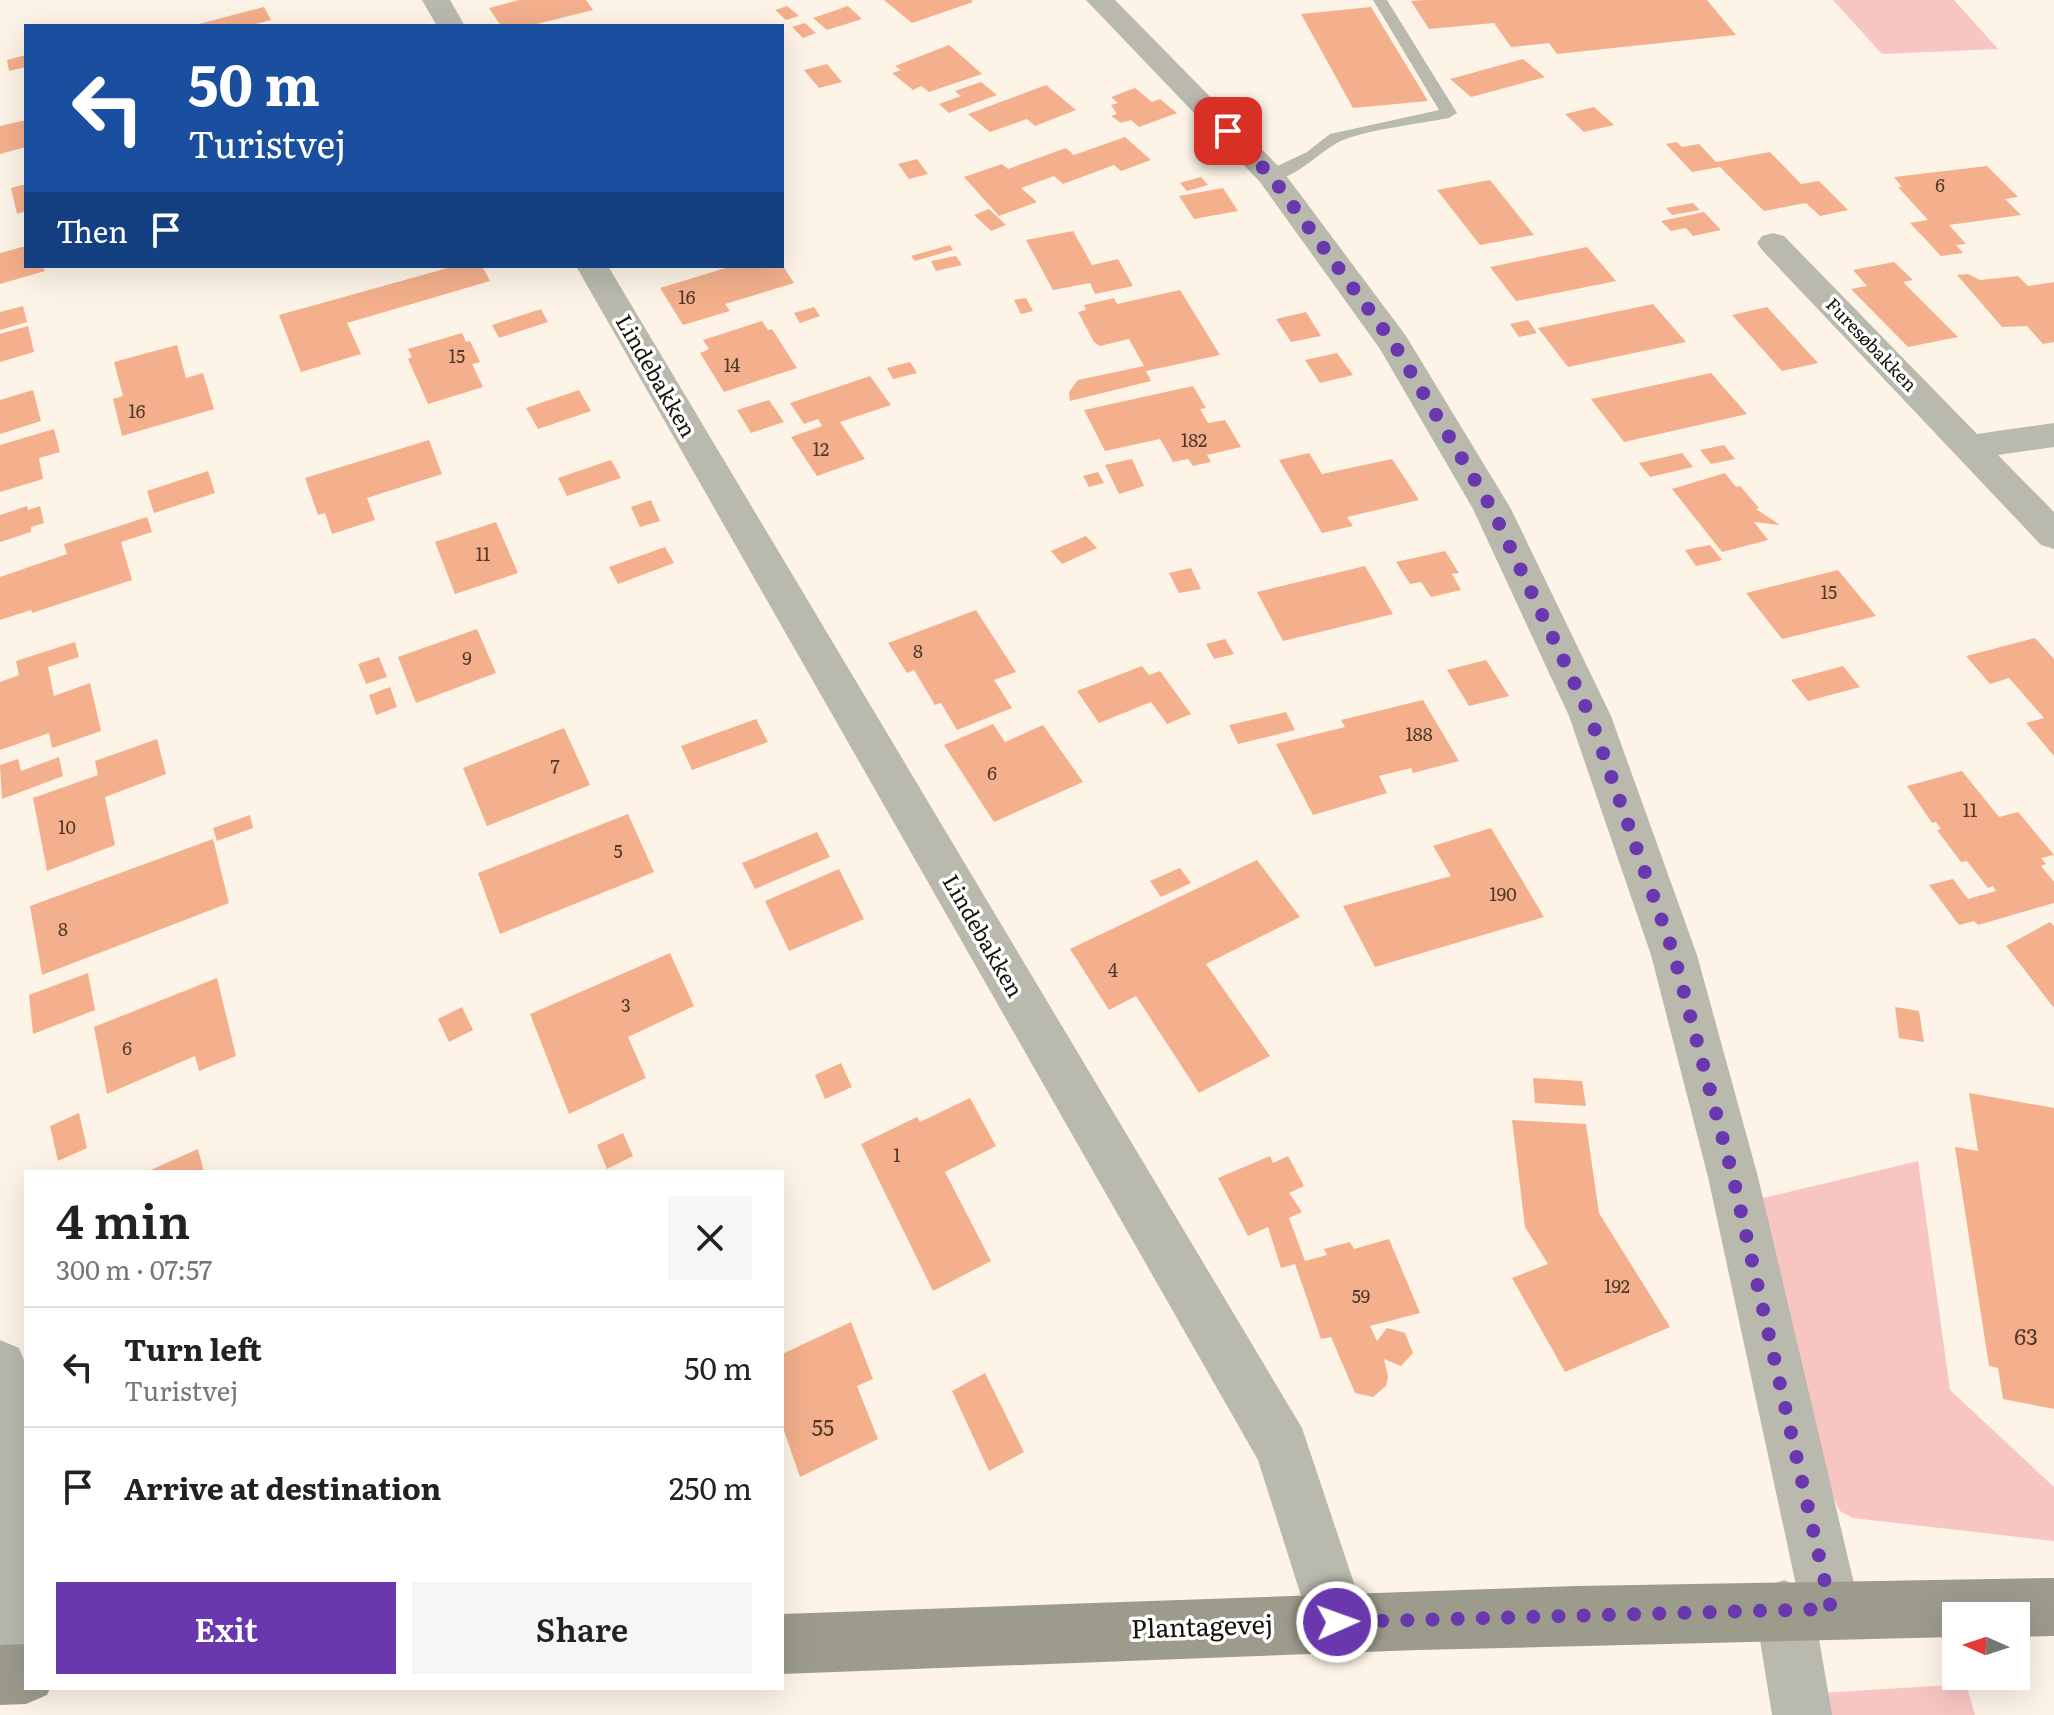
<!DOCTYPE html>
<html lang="en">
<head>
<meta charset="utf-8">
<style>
	:root { --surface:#fff; --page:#f6f6f6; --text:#222; --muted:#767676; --line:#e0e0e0; --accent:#6938af }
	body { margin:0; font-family:Literata,serif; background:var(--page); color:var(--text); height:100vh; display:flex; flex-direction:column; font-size:30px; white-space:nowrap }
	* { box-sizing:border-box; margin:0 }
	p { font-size:26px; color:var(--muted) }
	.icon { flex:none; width:44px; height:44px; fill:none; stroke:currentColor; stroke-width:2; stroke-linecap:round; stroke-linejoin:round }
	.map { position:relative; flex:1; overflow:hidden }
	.side { position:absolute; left:24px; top:1170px; width:760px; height:520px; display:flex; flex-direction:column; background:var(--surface); border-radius:0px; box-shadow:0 8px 32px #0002 }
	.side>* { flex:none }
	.hud { position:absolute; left:24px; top:24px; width:760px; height:244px; border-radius:0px; box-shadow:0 8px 32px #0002; background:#1a4fa0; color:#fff; overflow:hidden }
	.needle { width:52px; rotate:273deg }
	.fabs { position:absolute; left:1942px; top:1602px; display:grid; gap:16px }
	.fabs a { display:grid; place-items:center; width:88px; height:88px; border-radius:0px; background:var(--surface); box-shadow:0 8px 32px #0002; font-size:40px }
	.pin { position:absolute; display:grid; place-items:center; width:68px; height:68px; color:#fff; margin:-34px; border-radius:16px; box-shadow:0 4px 12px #0006 }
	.me { position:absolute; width:88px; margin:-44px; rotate:88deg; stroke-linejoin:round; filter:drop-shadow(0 0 6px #0008) }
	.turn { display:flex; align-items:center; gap:28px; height:168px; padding:0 32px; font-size:36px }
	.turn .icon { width:104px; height:104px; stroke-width:2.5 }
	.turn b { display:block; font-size:56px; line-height:68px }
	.then { display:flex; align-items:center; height:76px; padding:0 32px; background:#0003; gap:16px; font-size:30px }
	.round { display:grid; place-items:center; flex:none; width:84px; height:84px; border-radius:0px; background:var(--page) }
	.head { display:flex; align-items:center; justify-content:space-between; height:136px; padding:0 32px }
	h1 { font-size:48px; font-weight:600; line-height:60px }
	.action { display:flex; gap:16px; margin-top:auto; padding:16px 32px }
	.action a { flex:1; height:92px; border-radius:0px; background:var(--accent); color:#fff; font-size:32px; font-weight:600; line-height:92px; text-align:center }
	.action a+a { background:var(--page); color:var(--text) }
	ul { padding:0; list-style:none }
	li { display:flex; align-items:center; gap:24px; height:120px; padding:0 32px; border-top:2px solid var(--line) }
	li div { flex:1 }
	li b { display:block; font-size:30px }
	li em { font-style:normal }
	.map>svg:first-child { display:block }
</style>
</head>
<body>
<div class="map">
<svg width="2054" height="1715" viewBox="0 0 2054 1715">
	<rect width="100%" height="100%" fill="#fdf4e7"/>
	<path fill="#f7c6c3" d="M1833,0H1954L1998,49L1882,54Z
		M1918,1161L1950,1390L2054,1487V1541L1853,1518L1840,1511L1825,1482L1759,1199Z
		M1966,1684L1975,1715H1825L1821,1693Z"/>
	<path fill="#f4b08c" d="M519,0H586L593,10L529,26H501L489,8Z
		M884,0H971L973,2L912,23Z
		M1425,0H1707L1736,35L1557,54L1549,43L1511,47L1494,23L1429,29L1411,1Z
		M787,6L799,16L786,20L775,10Z
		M848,6L862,19L827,30L813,18Z
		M264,7L271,20L248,26H191Z
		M1371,7L1428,101L1353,108L1301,14Z
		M805,23L816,33L803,38L792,27Z
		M949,45L982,74L929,92L921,86L913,90L892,73L901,70L895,66Z
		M26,55V67L9,71L7,60Z
		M1523,59L1545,77L1471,97L1450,79Z
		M827,64L842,82L819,88L804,70Z
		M981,82L997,95L949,113L939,104L961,96L955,91Z
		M1046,85L1076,110L1035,126L1027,119L990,132L968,114Z
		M1135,88L1152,102L1160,99L1177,113L1139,127L1131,120L1121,123L1111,116L1117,114L1111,105L1118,103L1111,97Z
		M1594,107L1614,125L1584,132L1565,114Z
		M26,120V147L0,154V126Z
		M1125,137L1151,160L1121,171L1114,165L1063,184L1054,176L1021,188L1037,202L999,216L964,177L1002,164L1008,169L1066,148L1074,155Z
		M1677,142L1682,147L1699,144L1716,162L1770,152L1801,184L1819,181L1848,210L1820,216L1806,203L1764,211L1720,167L1692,172L1666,144Z
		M917,159L928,174L909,179L898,164Z
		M1987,166L2018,197L2005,199L2021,215L1949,225L1966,244L1956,245L1963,253L1941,256L1910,223L1928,220L1898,187H1902L1894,177Z
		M1201,177L1208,185L1187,191L1180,183Z
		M1490,180L1534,235L1480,245L1437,190Z
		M26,184V211L17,214L11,188Z
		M1223,188L1238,211L1194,219L1179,196Z
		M1693,203L1700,210L1672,215L1666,208Z
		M989,209L1006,225L991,231L974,215Z
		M1704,212L1721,230L1693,236L1686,228L1671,231L1661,221Z
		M1073,231L1092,265L1118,259L1133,286L1095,294L1090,283L1053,290L1026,240Z
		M950,245L953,250L915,261L911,256Z
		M26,246V266H43L45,271L0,284V253Z
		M1587,247L1616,281L1516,301L1490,267Z
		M956,256L962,265L936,271L931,261Z
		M1894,262L1913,280L1903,282L1958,337L1908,347L1851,289L1867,286L1853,270Z
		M455,266H482L490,281L347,323L361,354L301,372L279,315Z
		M732,266H783L794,283L725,304L730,311L683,325L660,288Z
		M1968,274L1980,280L2018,276L2028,286L2054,282V342L2043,344L2027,326L2002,327L1957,275Z
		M1180,290L1220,355L1146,371L1151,381L1070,401L1069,392L1078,380L1144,366L1129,339L1100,346L1094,342L1078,312L1086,310L1084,305L1114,298L1117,304Z
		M1026,298L1033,311L1021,314L1014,300Z
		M1653,304L1686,342L1568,367L1538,328Z
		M23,306L27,322L0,330V312Z
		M814,307L820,316L800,323L794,313Z
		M1767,307L1818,363L1782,371L1732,315Z
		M541,309L548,322L499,338L492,325Z
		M1306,312L1321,336L1291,342L1276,319Z
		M1528,320L1537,333L1519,337L1510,324Z
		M762,321L768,330L772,329L797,368L724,392L700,353L709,349L703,340Z
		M28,326L34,352L0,362V334Z
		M462,333L466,342L470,341L480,362L472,364L483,387L428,404L408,359L412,357L408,349Z
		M177,345L186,378L203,373L214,409L122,436L113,399L123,396L114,362Z
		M1337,353L1353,375L1320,383L1305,360Z
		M910,362L917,373L893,379L887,368Z
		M1711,373L1747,414L1624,442L1591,399Z
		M870,376L891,405L840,422L865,459L817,476L791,437L822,426L818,419L804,424L790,403Z
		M1193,386L1206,408L1200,409L1208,423L1225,420L1241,447L1207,455L1211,462L1193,466L1188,459L1173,462L1160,439L1105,451L1084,410Z
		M33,390L41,421L0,434V400Z
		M579,390L591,411L538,429L526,408Z
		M769,400L784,422L751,433L737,410Z
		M54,429L60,452L39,458L43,479L0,492V445Z
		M429,440L442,474L367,498L375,520L332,534L325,513L318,515L305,478Z
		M1724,445L1735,459L1711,464L1700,450Z
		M1309,453L1322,474L1392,459L1419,500L1347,517L1353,526L1322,533L1279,460Z
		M1682,453L1693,467L1650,477L1639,463Z
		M1132,459L1144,486L1119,494L1105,465Z
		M611,460L621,478L567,496L558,478Z
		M208,471L215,493L154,513L147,491Z
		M1098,472L1104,483L1089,487L1083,476Z
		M1725,473L1736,487L1740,486L1759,508L1756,509L1780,525L1754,522L1768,540L1722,552L1672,489Z
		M651,500L660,521L640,527L631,507Z
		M27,506L28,510L40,506L44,523L31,527V532L0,542V515Z
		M147,517L152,532L121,542L132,580L32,613L31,610L0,620V577L67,554L64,544Z
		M496,522L518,573L455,594L435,542Z
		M1086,536L1097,548L1062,564L1051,551Z
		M1710,545L1722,560L1696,566L1685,550Z
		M665,547L674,563L618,584L609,567Z
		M1445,551L1459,573L1452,574L1461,590L1431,597L1421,582L1410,584L1396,562Z
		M1365,566L1393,614L1283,641L1257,592Z
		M1191,568L1201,589L1179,593L1169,573Z
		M1838,570L1876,616L1782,639L1746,593Z
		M976,610L1016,672L994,680L1012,708L957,730L941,703L935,705L914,670L907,673L888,643Z
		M477,629L496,673L416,703L398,657Z
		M2035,638L2054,659V756L2026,723L2044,718L2009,678L1990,684L1966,656Z
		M1225,639L1234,654L1214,659L1206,644Z
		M75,642L79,657L48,667L54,696L90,683L101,731L52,748L49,733L0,750V682L19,675L16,661Z
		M379,657L387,677L366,684L358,664Z
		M1486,660L1509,696L1469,706L1447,670Z
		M1142,666L1149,675L1160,671L1191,714L1167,724L1151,702L1099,723L1077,691Z
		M1843,666L1860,687L1808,701L1791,680Z
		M390,687L397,707L376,715L369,695Z
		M1423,700L1459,761L1413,773L1411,768L1379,776L1387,793L1313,815L1276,744L1345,727L1341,720Z
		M1286,712L1295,730L1238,744L1229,725Z
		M756,719L768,742L692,770L681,746Z
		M993,724L1005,742L1043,725L1083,782L994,822L944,745Z
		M564,728L590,785L487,826L463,768Z
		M157,739L166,774L105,797L115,845L47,871L33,798L98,775L95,761Z
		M59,757L63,776L2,799L0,765L18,759L21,771Z
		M1962,771L1999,817L2018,812L2054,855L2041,858L2046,864L2041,866L2054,882V903L1978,925L1974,921L1959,925L1929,885L1953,879L1968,899L1996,891L1993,886L1988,888L1967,861L1961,862L1937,830L1941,829L1936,822L1932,823L1907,786Z
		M628,814L654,872L500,934L478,873Z
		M250,815L253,828L217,841L213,828Z
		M1491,828L1544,917L1375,967L1343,906L1451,876L1433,846Z
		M817,832L830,857L755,889L742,863Z
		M213,839L229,903L42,975L30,906Z
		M1257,860L1300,917L1206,964L1270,1056L1199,1093L1136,996L1109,1010L1070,949Z
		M1180,868L1191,883L1161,897L1150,881Z
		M839,869L864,919L789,951L765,901Z
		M2050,922L2054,926V1008L2006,946Z
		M670,953L694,1006L628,1037L646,1078L569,1114L530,1014Z
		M88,973L95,1010L33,1034L29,995Z
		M217,978L236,1056L199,1071L195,1056L107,1094L94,1027Z
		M462,1007L473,1030L449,1042L438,1019Z
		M1895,1007L1919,1011L1924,1042L1899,1038Z
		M841,1063L852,1087L825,1099L815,1075Z
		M1533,1078L1582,1081L1586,1106L1535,1103Z
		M1969,1093L2054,1108V1409L2003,1399L1998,1368L1989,1366L1955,1147L1978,1151Z
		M970,1098L996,1146L945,1172L991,1261L933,1291L861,1144L917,1117L920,1122Z
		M79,1113L87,1148L58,1161L50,1126Z
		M1512,1120L1586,1124L1599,1213L1670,1327L1565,1372L1512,1278L1548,1264L1525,1227Z
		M623,1133L633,1156L607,1169L597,1145Z
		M198,1149L204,1172H146Z
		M1270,1156L1273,1163L1288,1156L1304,1186L1289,1193L1302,1212L1289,1218L1305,1261L1327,1255L1324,1249L1350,1242L1354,1249L1389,1239L1420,1313L1370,1326L1377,1341L1387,1328L1405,1333L1413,1353L1401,1366L1384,1359L1388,1376L1386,1386L1373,1397L1355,1393L1331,1337L1321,1339L1295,1264L1281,1268L1268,1227L1248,1236L1218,1178Z
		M851,1322L873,1379L857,1386L878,1439L800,1477L782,1425V1354Z
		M985,1373L1024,1452L989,1471L952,1391Z"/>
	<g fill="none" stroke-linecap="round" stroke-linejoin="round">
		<path fill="#b9b9ae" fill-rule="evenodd" d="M1373,0H1387L1457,113L1449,118C1418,124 1371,129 1343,140C1321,149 1291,185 1265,180L1263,176L1265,172L1307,152L1330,134L1439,110Z"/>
		<path fill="#b9b9ae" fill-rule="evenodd" d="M422,0H450L465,26H437Z
			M1086,0H1115L1282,170L1406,336L1511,509L1611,716L1697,955L1758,1177L1860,1609L1852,1630L1831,1638L1818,1633L1832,1715H1772L1755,1609L1763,1588L1784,1580L1796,1585L1708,1177L1651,955L1569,716L1473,509L1380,349L1260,182Z
			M1773,233L1784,236L1977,434L2054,423V447L1998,455L2054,512V549L2041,545L1762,250L1757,243L1762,236Z
			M576,266H608L1302,1428L1367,1622L1358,1643L1337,1652L1316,1643L1258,1460Z
			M0,1340L19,1348L26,1365V1662L21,1674L0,1683Z"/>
		<path fill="#9c9b8c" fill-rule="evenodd" d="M2054,1578V1636L2016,1637V1616H1956V1637L1418,1650L782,1674V1614L1577,1586Z
			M26,1644V1688H50L47,1695L26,1704L0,1705V1645Z"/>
	</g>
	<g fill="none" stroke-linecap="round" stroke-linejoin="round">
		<path stroke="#6938af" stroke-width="14" stroke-dasharray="0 25.2" d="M1228,131L1271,176L1394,344L1492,509L1590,716L1674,955L1733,1177L1831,1609L1337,1622"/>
	</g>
	<g text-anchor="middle" stroke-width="7" stroke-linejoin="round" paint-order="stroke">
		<g font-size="18" fill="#4e392a">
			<text x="1940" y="192">6</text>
			<text x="687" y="304">16</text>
			<text x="457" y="363">15</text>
			<text x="732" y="372">14</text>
			<text x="137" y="418">16</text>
			<text x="1194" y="447">182</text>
			<text x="821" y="456">12</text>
			<text x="483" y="561">11</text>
			<text x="1829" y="599">15</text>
			<text x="918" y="658">8</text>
			<text x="467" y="665">9</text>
			<text x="1419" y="741">188</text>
			<text x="555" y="773">7</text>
			<text x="992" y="780">6</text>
			<text x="1970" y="817">11</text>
			<text x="67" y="834">10</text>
			<text x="618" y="858">5</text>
			<text x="1503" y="901">190</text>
			<text x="63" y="936">8</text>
			<text x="1113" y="977">4</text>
			<text x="626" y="1012">3</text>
			<text x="127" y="1055">6</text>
			<text x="897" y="1162">1</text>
			<text x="1617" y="1293">192</text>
			<text x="1361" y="1303">59</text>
		</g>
		<g font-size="18" fill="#161109" stroke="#fff">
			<text transform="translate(1871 345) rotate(46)" y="6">Furesøbakken</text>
		</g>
		<g font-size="22" fill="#161109" stroke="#fff">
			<text transform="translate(656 376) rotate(60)" y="8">Lindebakken</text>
			<text transform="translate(983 936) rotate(60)" y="8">Lindebakken</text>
		</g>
		<g font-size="22" fill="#4e392a">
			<text x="2026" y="1345">63</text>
			<text x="823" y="1436">55</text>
		</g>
		<g font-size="26" fill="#161109" stroke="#fff">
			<text transform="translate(1202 1627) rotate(-2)" y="9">Plantagevej</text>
		</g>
	</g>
</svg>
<div class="fabs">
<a><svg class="needle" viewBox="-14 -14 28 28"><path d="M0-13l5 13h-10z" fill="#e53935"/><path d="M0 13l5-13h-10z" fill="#767676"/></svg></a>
</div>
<div class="pin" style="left:1228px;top:131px;background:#d93025"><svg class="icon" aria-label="arrive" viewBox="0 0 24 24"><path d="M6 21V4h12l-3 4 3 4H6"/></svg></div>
<svg class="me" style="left:1337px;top:1622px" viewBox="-20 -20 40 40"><circle r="17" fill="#6938af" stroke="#fff" stroke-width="3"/><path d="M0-11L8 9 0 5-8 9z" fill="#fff"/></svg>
<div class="hud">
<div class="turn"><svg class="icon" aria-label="left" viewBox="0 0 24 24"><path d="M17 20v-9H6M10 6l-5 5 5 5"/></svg><div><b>50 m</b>Turistvej</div></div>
<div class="then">Then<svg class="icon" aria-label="arrive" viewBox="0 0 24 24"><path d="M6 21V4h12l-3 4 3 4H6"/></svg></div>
</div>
<section class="side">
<div class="head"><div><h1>4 min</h1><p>300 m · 07:57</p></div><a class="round"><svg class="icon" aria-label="close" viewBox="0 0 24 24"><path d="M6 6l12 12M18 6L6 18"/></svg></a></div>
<ul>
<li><svg class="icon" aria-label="left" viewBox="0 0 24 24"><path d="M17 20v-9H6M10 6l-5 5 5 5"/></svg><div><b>Turn left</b><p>Turistvej</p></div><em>50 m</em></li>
<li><svg class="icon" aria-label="arrive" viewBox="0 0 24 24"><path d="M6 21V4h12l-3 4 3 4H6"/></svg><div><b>Arrive at destination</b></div><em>250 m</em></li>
</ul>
<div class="action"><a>Exit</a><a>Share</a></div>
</section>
</div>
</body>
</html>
